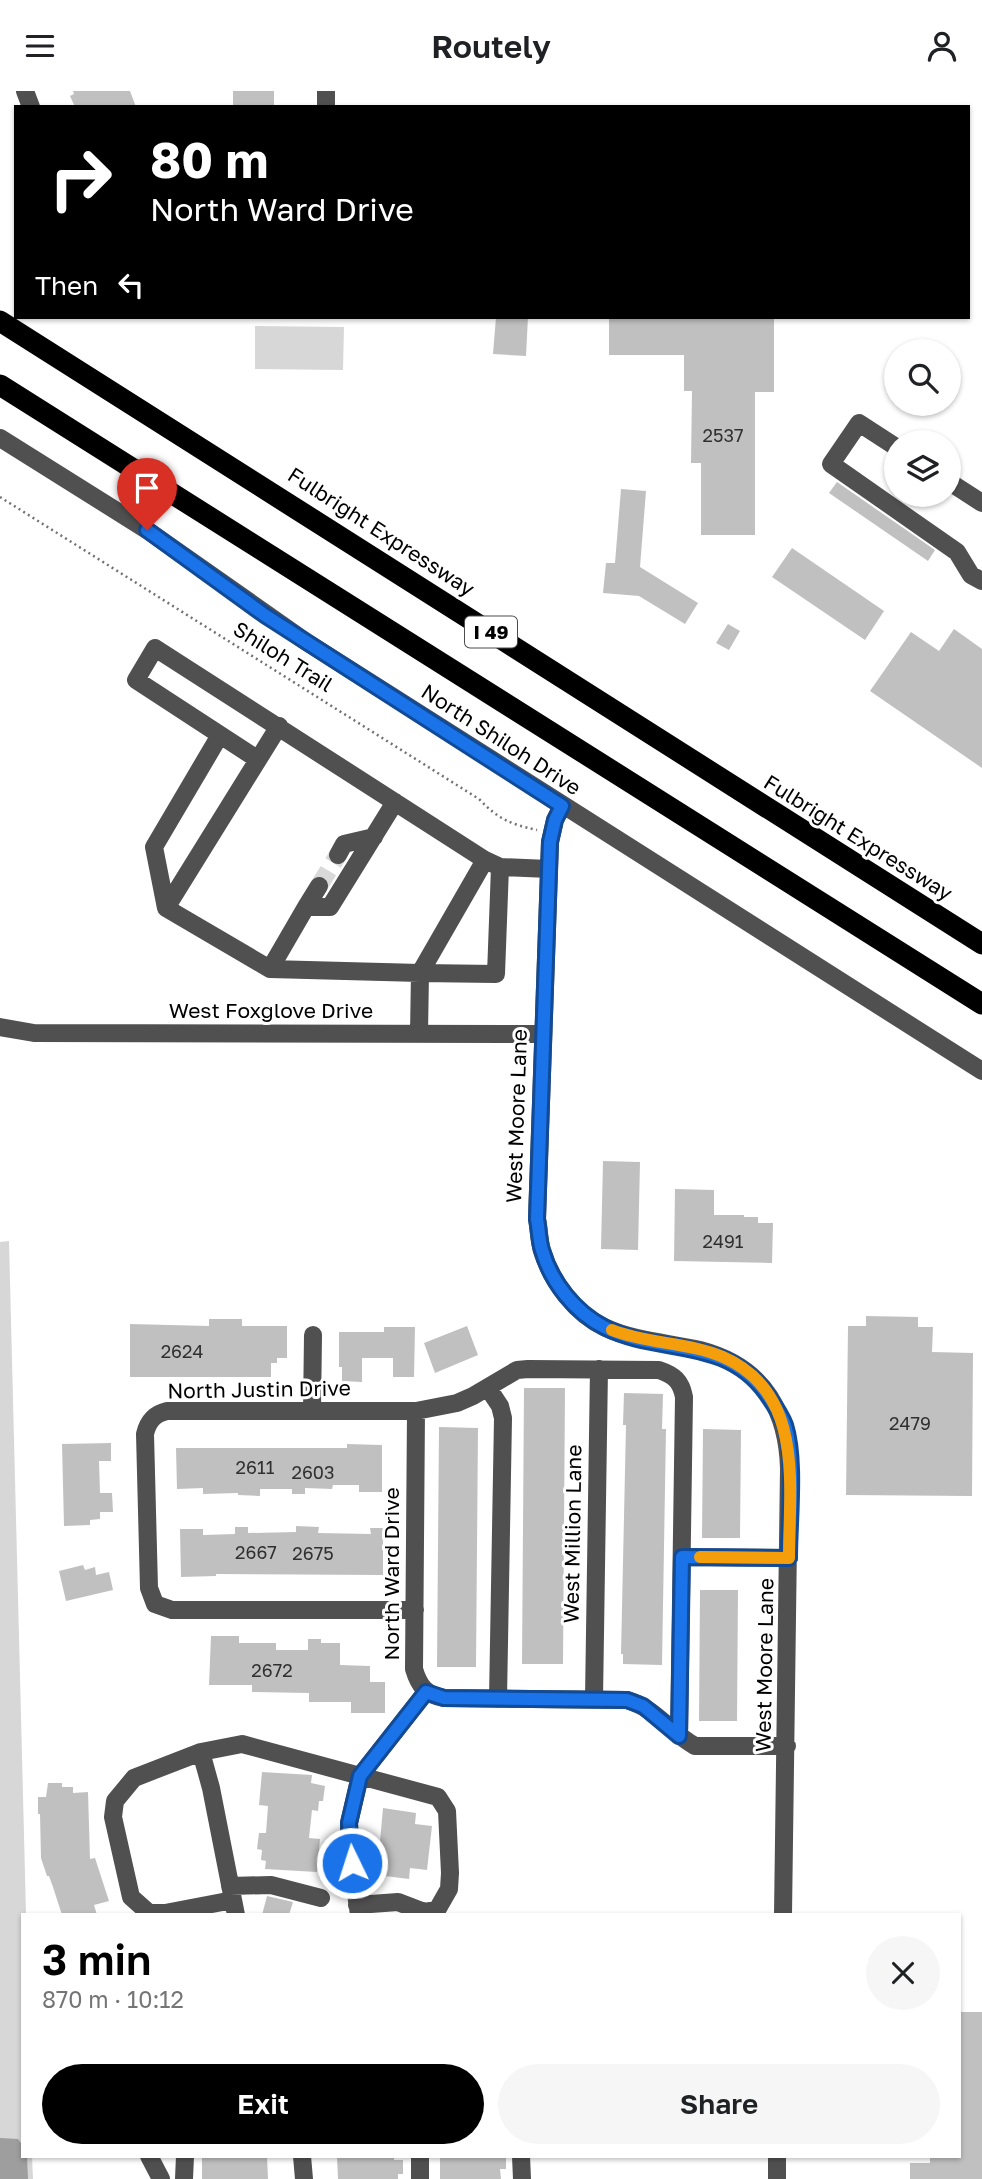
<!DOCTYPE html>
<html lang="en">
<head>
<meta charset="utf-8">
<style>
	:root { --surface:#fff; --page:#f6f6f6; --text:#202124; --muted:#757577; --accent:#000 }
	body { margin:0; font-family:"Golos Text",sans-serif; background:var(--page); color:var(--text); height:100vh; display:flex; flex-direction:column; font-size:26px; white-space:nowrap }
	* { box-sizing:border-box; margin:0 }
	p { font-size:23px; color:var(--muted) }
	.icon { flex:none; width:38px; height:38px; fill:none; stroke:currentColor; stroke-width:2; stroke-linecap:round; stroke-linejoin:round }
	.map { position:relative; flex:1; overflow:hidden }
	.drawer { position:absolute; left:21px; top:1822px; width:940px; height:245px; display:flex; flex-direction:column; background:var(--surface); border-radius:0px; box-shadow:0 2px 5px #0004 }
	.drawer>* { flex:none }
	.guide { position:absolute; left:14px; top:14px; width:956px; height:214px; border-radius:0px; box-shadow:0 2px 5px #0004; background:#000; color:#fff; overflow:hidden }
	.tools { position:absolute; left:884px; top:248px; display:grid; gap:14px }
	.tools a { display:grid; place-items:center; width:77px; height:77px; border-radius:50%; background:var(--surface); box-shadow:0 2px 5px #0004; font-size:35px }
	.pin { position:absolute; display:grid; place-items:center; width:60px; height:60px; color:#fff; margin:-72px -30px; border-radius:50% 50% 50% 0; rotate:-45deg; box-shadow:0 0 7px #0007 }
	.pin .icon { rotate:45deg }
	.me { position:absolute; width:77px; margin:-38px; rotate:356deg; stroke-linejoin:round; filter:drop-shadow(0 0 5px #0008) }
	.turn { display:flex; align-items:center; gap:24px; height:147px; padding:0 21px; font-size:32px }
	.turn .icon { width:91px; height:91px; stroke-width:2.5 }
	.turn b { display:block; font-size:49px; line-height:60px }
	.then { display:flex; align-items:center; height:66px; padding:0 21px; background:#0003; gap:14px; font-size:26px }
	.round { display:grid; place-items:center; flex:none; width:74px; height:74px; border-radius:37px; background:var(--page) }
	.overview { display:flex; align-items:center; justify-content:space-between; height:119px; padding:0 21px }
	h1 { font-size:42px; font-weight:600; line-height:52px; color:var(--accent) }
	.button { display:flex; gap:14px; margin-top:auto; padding:14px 21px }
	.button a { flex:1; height:80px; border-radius:42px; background:var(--accent); color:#fff; font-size:28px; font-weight:600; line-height:80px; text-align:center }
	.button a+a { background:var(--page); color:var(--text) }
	header { display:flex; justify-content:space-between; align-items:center; height:91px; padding:0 21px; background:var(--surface); font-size:32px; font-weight:600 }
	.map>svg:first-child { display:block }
</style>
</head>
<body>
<header><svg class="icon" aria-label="menu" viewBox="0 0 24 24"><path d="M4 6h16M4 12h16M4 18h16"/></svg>Routely<svg class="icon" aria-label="person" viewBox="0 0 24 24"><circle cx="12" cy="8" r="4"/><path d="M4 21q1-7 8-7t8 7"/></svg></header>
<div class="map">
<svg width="982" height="2088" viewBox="0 0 982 2088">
	<rect width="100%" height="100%" fill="#fff"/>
	<path fill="#d7d7d7" d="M255,235L344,236L343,279L255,278Z
		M9,1150L26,1823L23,1824V2065H32L33,2088H0V1151Z"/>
	<path fill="#9e9e9e" d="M0,2047L18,2048L23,2055V2065H27L28,2088H0Z"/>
	<path fill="#c0c0c0" d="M73,0H130L136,16H75L70,5L74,3Z
		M233,0H274V16H233Z
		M496,226H528L526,265L493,263Z
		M609,226H774V301H755V444H701V372H691L692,300H684V264H609Z
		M837,391L935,459L928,470L829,402Z
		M621,398L646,400L640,476L698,512L685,533L639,505L603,502L606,472H615Z
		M792,457L884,520L865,549L772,486Z
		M728,533L740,540L729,559L716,552Z
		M954,538L982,558V677L870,600L911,541L939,560Z
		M603,1070L640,1071L638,1159L601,1158Z
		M675,1098L714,1099V1124H744V1126H758V1132H773L772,1172L674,1170Z
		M866,1225L918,1226V1236H933L932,1261L973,1262L972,1405L846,1404L848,1235H866Z
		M209,1228H242V1235H287V1267H277V1272H271V1286H130V1233L209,1235Z
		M467,1235L478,1264L435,1282L424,1252Z
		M384,1236H415L414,1286H393V1267H362V1291L342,1290V1276H339V1241H384Z
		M524,1297H565L563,1573H522Z
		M624,1302L663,1303L662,1338H666L662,1574L623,1573V1563H621L626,1334H623Z
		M439,1336L478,1337L476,1576H437Z
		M703,1338L741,1339L740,1447H702Z
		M111,1352V1370H99L100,1402H112L113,1421H100V1428L90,1429V1434L64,1435L62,1353Z
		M347,1353L382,1354V1401H359V1394H333L332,1398L305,1397V1403H292V1398H260V1405L238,1404V1402L203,1403V1397L177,1398L176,1357H347Z
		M296,1435L319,1436L318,1442L371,1443L370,1437H383V1484L216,1483V1485L181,1486L180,1438H203V1444L235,1443V1436H248V1442L296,1441Z
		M83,1474L85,1479L95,1476L96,1484L109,1481L113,1499L66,1510L59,1480Z
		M700,1499H738L737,1630H699Z
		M211,1545H239V1552H276V1559H308V1548H321V1552H340V1574L370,1575V1591H385V1622H351V1611H309V1602L252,1601V1594H209Z
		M262,1681L312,1684L311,1692L325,1695L323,1710H319L318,1720L312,1719L309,1747L320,1748L317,1781L265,1778L266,1770L261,1769L262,1759L257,1758L259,1742H266L268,1715L259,1714Z
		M48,1692H62V1696H73V1702L88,1701L90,1768L95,1767L109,1810L94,1814L97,1824H62L53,1796L49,1785H47L41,1767L40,1723H38V1706H46Z
		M383,1717L416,1722L415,1733L432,1735L427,1779L410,1777L409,1788L377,1784Z
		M267,1805L293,1811L289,1824H262Z
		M959,1921H982V2088H910V2072H930V2065H959Z
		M202,2065H267L268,2088H202Z
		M337,2065H389L394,2066V2069H403V2083H398V2088H338Z
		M440,2065H506V2078H500L501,2088H440Z"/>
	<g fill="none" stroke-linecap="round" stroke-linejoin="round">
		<path stroke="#d9d9d9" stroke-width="18" stroke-dasharray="18 9" stroke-linecap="butt" d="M319,795L338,764"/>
		<path stroke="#727272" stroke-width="2.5" stroke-dasharray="2 3.5" stroke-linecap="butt" d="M0,406L479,708C498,728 510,733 537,739"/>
		<path stroke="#505050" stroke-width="18" d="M25,0L31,16
			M326,16V0
			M0,347L147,439L305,550L982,980
			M896,356L859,332L831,373L957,461L971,484L982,490
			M948,390L982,412
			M279,635L166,817L270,878L420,882L485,769
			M257,668L136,589L155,557L485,769L500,776L549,778
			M562,715L555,729L550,751L537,1128C539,1138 539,1150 542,1160C552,1191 575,1223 606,1237C635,1250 669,1252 700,1259C761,1275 787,1316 789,1377L783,1824
			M338,764L344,753L374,746
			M306,816L319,795
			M166,817L154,756L220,644
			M270,878L306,816H330L395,711
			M0,936L34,942L542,943
			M419,943L420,882L496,883L500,776
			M488,1297L500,1315L503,1327L498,1608
			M312,1320L313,1244
			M416,1320L414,1578C419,1595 426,1604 444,1607L627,1609C654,1616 671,1642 695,1655H787
			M682,1466L789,1467
			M415,1519H172L155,1513L149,1497L145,1343C148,1330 154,1323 167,1320H416L457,1312L473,1305L517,1279L528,1278L659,1279C674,1284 681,1290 684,1306L679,1645
			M594,1608L599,1278
			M201,1661L211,1697L236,1824
			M230,1795L271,1794L321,1807
			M233,1809L165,1822H149L131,1806L113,1726L115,1710L134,1687L201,1661L242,1653L438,1706L447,1720L450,1782L449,1798L437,1819L424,1821L398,1811L357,1814
			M359,1824L349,1752V1732L360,1685L426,1601
			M149,2065L161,2088
			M302,2065L304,2088
			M420,2065V2088
			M521,2065L522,2088
			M184,2088L185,2065
			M777,2088V2065"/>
		<path stroke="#000" stroke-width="21" d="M0,230C328,436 654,647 982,853
			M0,294L982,913"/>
	</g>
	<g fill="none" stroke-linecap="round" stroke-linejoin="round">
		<defs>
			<path id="route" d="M147,439L266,525L562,715L555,729L550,751L537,1128C539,1138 539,1150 542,1159C551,1191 575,1221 604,1236C659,1264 725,1245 766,1302C773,1312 781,1323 785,1334C796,1369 789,1429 789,1467L682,1466L679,1645L643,1615L627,1609L444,1607L426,1601L360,1685L349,1732L352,1772"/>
		</defs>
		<use href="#route" stroke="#114b97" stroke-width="18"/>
		<use href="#route" stroke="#1a73e8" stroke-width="12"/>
		<path stroke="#f59e0b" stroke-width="12" d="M612,1239C647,1253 688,1251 723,1266C805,1302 789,1394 789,1467L700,1466"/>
	</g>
	<g text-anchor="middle" stroke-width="6" stroke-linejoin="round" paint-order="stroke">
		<g font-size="18" fill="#303030">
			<text x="723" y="351">2537</text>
			<text x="723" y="1157">2491</text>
			<text x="182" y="1267">2624</text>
			<text x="910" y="1339">2479</text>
			<text x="255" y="1383">2611</text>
			<text x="313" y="1388">2603</text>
			<text x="256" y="1468">2667</text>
			<text x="313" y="1469">2675</text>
			<text x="272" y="1586">2672</text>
		</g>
		<rect fill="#fff" stroke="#4c4c4c" stroke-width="2" x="465" y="525.5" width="52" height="31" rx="5"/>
		<g font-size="19" font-weight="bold" fill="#000">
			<text x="491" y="548">I 49</text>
		</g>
		<g font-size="21" fill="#000" stroke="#fff">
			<text transform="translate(381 441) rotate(33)" y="7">Fulbright Expressway</text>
			<text transform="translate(283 566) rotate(32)" y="7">Shiloh Trail</text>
			<text transform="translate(501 649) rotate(33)" y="7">North Shiloh Drive</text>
			<text transform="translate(858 747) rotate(32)" y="7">Fulbright Expressway</text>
			<text x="271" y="927">West Foxglove Drive</text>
			<text transform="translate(517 1025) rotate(-88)" y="7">West Moore Lane</text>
			<text transform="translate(259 1299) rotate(-1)" y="7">North Justin Drive</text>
			<text transform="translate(573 1443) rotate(-89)" y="7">West Million Lane</text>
			<text transform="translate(392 1483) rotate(-90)" y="7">North Ward Drive</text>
			<text transform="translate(765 1574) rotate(-89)" y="7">West Moore Lane</text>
		</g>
	</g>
</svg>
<div class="tools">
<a><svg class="icon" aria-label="search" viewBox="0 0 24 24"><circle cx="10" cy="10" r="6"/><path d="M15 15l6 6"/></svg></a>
<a><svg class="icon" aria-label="layers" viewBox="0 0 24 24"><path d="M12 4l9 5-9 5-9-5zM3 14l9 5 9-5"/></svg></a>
</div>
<div class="pin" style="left:147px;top:439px;background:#d93025"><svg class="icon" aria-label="arrive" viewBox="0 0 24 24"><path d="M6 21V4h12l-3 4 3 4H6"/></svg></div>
<svg class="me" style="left:352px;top:1772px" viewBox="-20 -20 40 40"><circle r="17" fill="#1a73e8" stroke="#fff" stroke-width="3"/><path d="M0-11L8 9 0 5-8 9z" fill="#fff"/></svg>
<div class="guide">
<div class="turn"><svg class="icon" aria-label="right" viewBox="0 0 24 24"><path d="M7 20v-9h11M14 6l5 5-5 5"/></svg><div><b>80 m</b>North Ward Drive</div></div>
<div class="then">Then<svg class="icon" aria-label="left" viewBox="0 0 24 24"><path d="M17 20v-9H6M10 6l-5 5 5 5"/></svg></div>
</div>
<section class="drawer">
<div class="overview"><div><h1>3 min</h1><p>870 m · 10:12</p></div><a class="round"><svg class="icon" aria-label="close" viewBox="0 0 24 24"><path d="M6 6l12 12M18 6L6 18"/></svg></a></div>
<div class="button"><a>Exit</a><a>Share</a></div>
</section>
</div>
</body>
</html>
